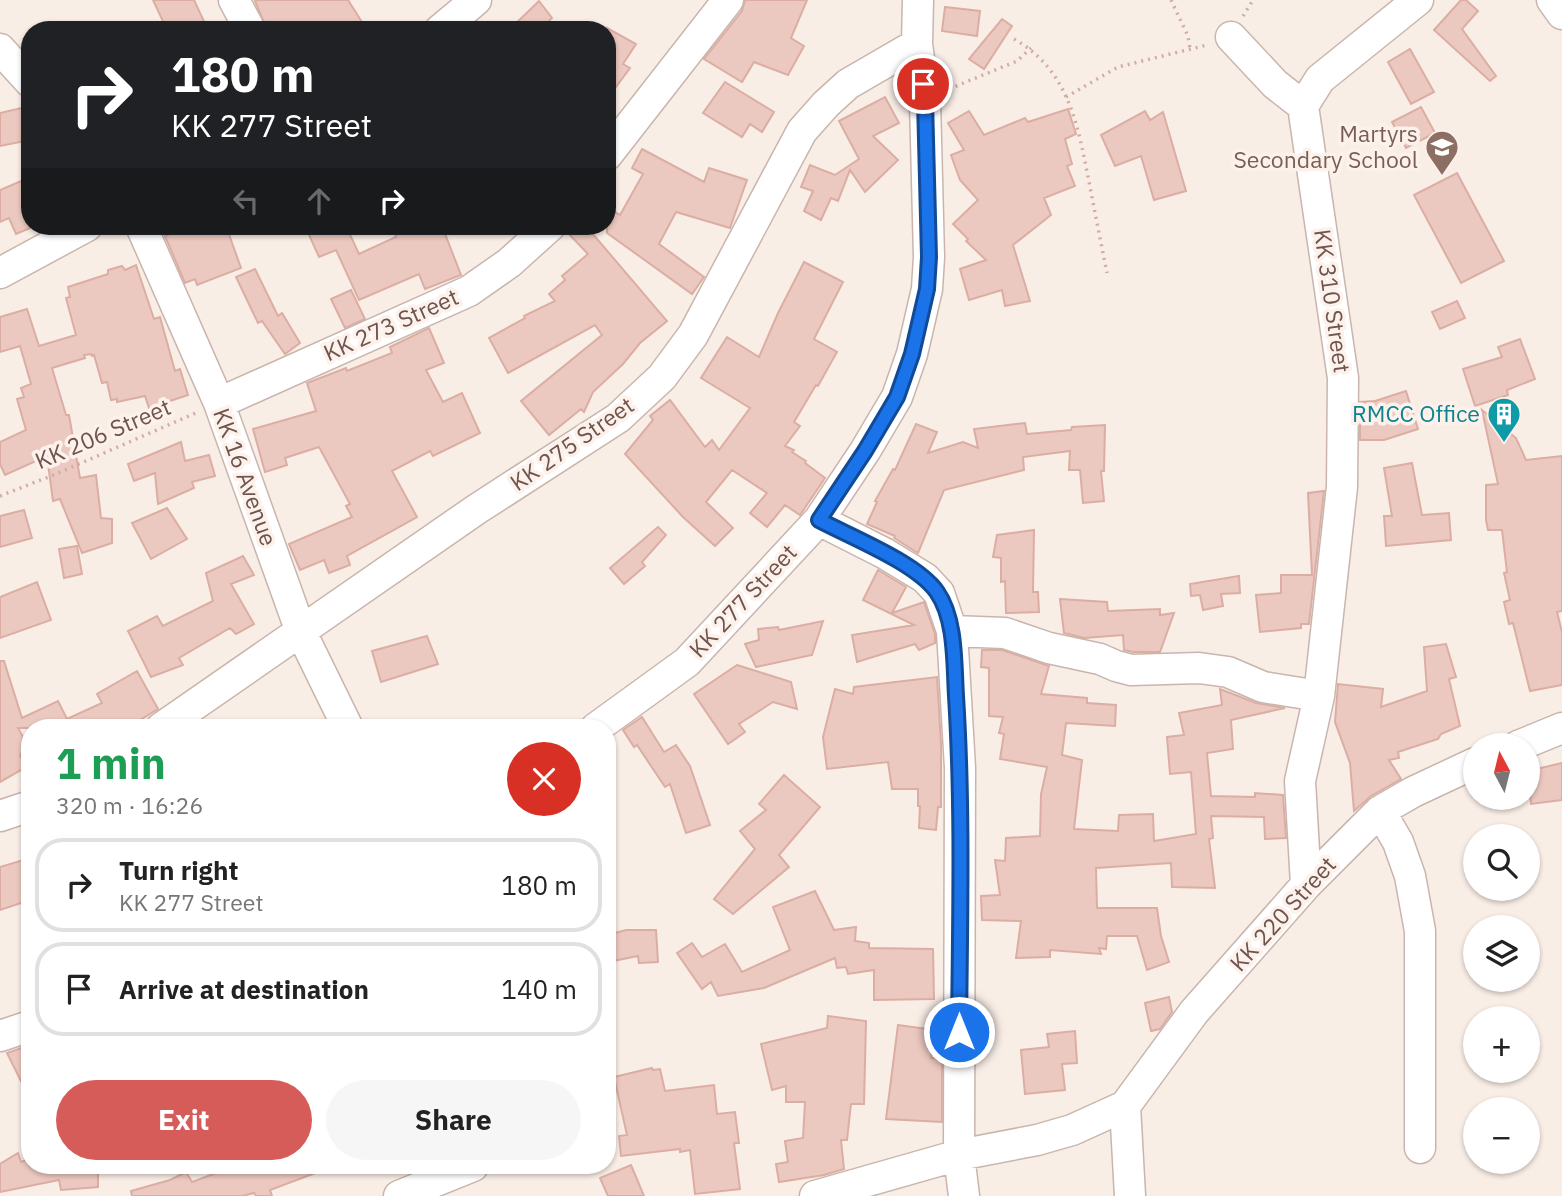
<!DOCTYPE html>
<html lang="en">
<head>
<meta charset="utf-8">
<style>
	:root { --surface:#fff; --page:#f6f6f6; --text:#222; --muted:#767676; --line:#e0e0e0; --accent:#d55c59 }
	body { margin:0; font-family:"IBM Plex Sans",sans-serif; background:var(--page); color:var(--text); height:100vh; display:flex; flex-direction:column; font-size:26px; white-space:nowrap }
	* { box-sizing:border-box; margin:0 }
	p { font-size:23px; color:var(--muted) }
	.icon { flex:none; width:38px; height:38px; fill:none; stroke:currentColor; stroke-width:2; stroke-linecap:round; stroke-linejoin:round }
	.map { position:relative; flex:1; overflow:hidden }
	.sheet { position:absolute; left:21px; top:719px; width:595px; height:455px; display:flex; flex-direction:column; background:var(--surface); border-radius:28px; box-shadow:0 2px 5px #0004 }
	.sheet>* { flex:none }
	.hud { position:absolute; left:21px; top:21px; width:595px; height:214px; border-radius:28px; box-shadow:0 2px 5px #0004; background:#202124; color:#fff; overflow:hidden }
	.needle { width:46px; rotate:353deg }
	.buttons { position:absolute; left:1463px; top:733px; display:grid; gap:14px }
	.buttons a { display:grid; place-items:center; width:77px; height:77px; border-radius:50%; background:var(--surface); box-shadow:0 2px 5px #0004; font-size:35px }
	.pin { position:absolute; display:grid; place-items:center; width:60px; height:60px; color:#fff; margin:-30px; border:4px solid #fff; border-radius:50%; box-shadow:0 2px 7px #0007 }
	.me { position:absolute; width:77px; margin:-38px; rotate:0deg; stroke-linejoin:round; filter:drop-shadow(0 0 5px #0008) }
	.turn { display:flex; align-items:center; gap:24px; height:147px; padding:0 35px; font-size:32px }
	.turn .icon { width:91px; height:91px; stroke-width:2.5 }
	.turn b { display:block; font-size:49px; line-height:60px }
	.lanes { display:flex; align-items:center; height:66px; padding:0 35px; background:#0003; justify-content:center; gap:35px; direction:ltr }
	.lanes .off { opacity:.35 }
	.round { display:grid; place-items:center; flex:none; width:74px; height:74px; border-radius:37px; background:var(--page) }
	.head { display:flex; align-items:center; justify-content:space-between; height:119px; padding:0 35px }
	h1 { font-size:42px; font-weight:700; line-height:52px; color:#1e9e55 }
	.action { display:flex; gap:14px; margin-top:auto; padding:14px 35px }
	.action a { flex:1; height:80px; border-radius:42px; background:var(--accent); color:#fff; font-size:28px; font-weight:700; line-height:80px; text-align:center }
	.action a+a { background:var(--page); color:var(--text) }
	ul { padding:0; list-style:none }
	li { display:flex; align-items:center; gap:21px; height:94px; margin:0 14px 10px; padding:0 21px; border:4px solid var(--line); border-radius:28px }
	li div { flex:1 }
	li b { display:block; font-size:26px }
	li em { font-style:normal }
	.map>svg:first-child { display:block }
</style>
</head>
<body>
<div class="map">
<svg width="1562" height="1196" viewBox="0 0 1562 1196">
	<rect width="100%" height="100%" fill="#f9eee6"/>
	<path fill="#ebc9c0" stroke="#dcada3" stroke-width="2" d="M153,0H194L208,30H167Z
		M258,0H348L367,30H267L255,1Z
		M745,0H807L791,38L804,46L788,75L754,62L742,82L704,59L742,11Z
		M1461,0H1466L1478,11L1462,29L1496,76L1490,81L1434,30Z
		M539,1L552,18L540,30H509Z
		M945,7L980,11L977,36L942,31Z
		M1002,19L1012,26L984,69L969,59Z
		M607,28L636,44L623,64L630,68L607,99Z
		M1410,49L1434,92L1411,104L1388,62Z
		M725,82L774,112L762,132L750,124L742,137L703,113Z
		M885,97L899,123L873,136L898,160L865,192L850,170L838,201L831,198L821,220L804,211L813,191L801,187L810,165L835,175L859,159L839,121Z
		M30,106V140L0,146V113Z
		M1421,107L1435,133L1406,148L1392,122Z
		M1068,109L1076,134L1065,139L1072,164L1067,166L1075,186L1044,198L1051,215L1013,245L1030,301L1005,306L1002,290L969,300L960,269L986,260L966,241L968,239L953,224L978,200L960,180L951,155L964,150L948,123L969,111L984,135L1025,118L1028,122Z
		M1145,111L1150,120L1163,112L1186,191L1154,200L1141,156L1115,166L1101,135Z
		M642,149L704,182L709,168L747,180L730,228L676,212L659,244L704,277L692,294L607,233V207L620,215L643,174L632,168Z
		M1457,173L1504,261L1461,283L1414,195Z
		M21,181L30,201V228L16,234L9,218L0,222V190Z
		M190,226H226L241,268L197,285L195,279L185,283L165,236Z
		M305,226H346L359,254L396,237L392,226H442L461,275L425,289L419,274L359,300L336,250L319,257Z
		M580,226H586L667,321L640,343L623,364L593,392L584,412L581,409L549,435L521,401L602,335L595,325L508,373L489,338L525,318L524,316L555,301L549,294L565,280L562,276L588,254L567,232Z
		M804,262L843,282L814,339L837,352L818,386L816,385L794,422L800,426L785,446L794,450L792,452L806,461L805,463L825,478L800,515L785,505L767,527L750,513L767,493L732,470L706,502L733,528L715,546L683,517L625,454L653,420L650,416L670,400L705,447L712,440L719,450L750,408L701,378L727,337L759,357L778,313Z
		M136,265L154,319L160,317L175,371L180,369L188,395L149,408L145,396L117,402V399L111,400L107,382L102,383L94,355L92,356L91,354L84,355L85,358L52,368L66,415H69L80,478L96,475L101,518L112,519V543L82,553L60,499L53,501L47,456L5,475L0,464V442L26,430L17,399L24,397L21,388L31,384L20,346L0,352V317L27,309L39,346L76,335L66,298L70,297L68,287L108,274V270L122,266L125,270Z
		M255,269L278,316L282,313L300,343L285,354L262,321L258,323L236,277Z
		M351,290L365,319L345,328L331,299Z
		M1457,301L1465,318L1440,329L1432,312Z
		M429,328L444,363L426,370L443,402L462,393L480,433L433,456L430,451L392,471L417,517L347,556L350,565L329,573L324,560L300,570L289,544L352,517L346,506L350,504L319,447L285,458L287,465L265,472L253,429L316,411L307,383L346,368L347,371L392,353L390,347Z
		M1520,339L1535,379L1507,390L1508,395L1475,406L1463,369L1502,357L1498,347Z
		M1406,391L1418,429L1384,440H1360V402L1375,401Z
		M1482,410L1516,438L1526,460L1562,456V611L1557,612L1562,632V685L1530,691L1513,623L1509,624L1504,602L1510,600L1504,573L1507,572L1502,530H1488L1486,520V485L1498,484Z
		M1025,423L1027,434L1071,430L1072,427L1105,425L1104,471H1101L1104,501L1083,503L1080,470H1069L1070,451L1023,457L1024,470L944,490L918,553L894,538L895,536L867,524L877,502L875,501L893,469L895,470L916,424L937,432L928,453L963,442L978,448L974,429Z
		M181,442L185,461L209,455L215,476L192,482L194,488L158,504L155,473L134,481L128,464Z
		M1412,463L1422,515L1449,513L1451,540L1386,546L1384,516H1392L1384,468Z
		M1324,491L1309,624H1301V628L1260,632L1256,595L1281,593V575H1312L1308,493Z
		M167,508L187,539L151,559L132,523Z
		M24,510L32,538L0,547V516Z
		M658,527L666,535L642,562L645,566L624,584L610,568Z
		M1034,530L1033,592H1038L1039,612L1006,613L1005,581L1001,582V558L993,557L997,535Z
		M77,546L82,574L64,578L59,549Z
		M243,556L254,575L231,584L254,624L236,634L230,628L179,658L183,665L151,677L128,631L157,616L163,626L213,601L206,573Z
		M878,570L906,587L892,613L924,602L935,634V643L919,650L915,644L857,662L852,635L914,625L863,600Z
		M1239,576L1240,593L1221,594L1223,606L1203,610L1200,595L1191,596L1190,584Z
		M37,582L51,620L0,638V597Z
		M1060,599L1107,602L1108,611L1160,609V615L1174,613L1160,652H1133L1124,650L1123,635L1084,638L1064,633Z
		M823,621L812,655L756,667L745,644L759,640L758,629L778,627L779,630Z
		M427,636L438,664L381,682L372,651Z
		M1446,644L1456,677L1449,679L1460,726L1441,734L1438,739L1398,752L1399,758L1389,760L1401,779L1371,796L1354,811L1350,763L1335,722L1338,684L1383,689L1381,707L1427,691L1424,647Z
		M982,650H1002L1049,666L1041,694L1087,698V703L1116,705L1115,726L1066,723L1062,755L1082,760L1074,829L1118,831L1119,815L1153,814L1154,841L1196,834L1191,772L1170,774L1167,737L1184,735L1179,713L1222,705L1220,689L1256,703L1285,708L1231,720L1233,749L1207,753L1211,796L1255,797V793L1283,795L1286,838L1265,839L1264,817L1211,816L1213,838L1209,839L1215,888L1172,887L1171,863L1096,868L1097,908H1157L1161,936L1169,962L1147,970L1137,936H1107L1106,949L1099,948L1101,954L1050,950V957L1016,958L1021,921L982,920L981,896L1000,895L995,860L1005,861L1006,838L1040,836L1041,794L1047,767L1000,759L1004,734L999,733L1003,717L989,716V668L981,667Z
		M0,661H4L22,718L58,701L67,719L102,703L97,694L137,671L158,709L127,728H18L27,744L20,755L26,767L0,782Z
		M737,665L791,682L797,709L773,702L739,724L745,732L728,744L694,694Z
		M937,677L941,744V807H938L936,830L919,828L920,806H918V789H892L888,762L827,769L823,737L835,689L853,694L854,687Z
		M642,717L664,752L676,745L690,766L710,825L686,833L670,784L665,787L637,745L634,747L623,730Z
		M1562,763V800L1531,804L1528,771Z
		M784,775L820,807L779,855L789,867L733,914L714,899L755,849L740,831L766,810L759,804Z
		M30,858V900L0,910V867Z
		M815,891L834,930L856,927L855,941L869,943V948L933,949L934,999L874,1000V970L848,974L846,967L837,968L835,958L764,988L718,996L711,982L702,989L677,953L692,943L702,957L725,944L742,972L790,950L773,907Z
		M626,930H656L658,962L639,963L638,956L613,961L607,935Z
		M1169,997L1172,1012L1160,1029L1151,1031L1145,1003Z
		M828,1016L866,1021L864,1104H851L847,1140H841L844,1169L824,1175L779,1182L776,1164L788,1162L785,1141L803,1138L805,1102H786V1086L772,1090L761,1044L827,1028Z
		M898,1025L935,1030L931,1058H942V1122L886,1119Z
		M1075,1031L1077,1063L1062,1064L1065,1090L1025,1094L1021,1050L1049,1047L1047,1034Z
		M30,1045V1099L7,1053Z
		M652,1068L653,1070L660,1069L665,1091L714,1085L717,1114L735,1112L739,1143H734L740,1189L695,1194L690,1150L680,1152V1149L621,1156L619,1136L627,1135L614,1077Z
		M18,1153L21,1162L30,1159V1166H98V1187L61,1190L59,1180L0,1192V1164Z
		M631,1165L644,1196H608L600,1178Z
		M235,1166L331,1167L270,1190L272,1196H256L254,1193L242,1196H132L131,1191L170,1180L186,1172L192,1182Z"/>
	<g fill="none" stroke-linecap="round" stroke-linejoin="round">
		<defs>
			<path id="minor" d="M234,0L250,30
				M1552,0L1562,14
				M440,30L476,0
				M1231,37L1275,84L1303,106
				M0,49L30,82
				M607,155L728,0
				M141,226L219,403L301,632L348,728
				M0,273L87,226
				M219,403L469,291L509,263L550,226
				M819,520L884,553L925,578L939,593L952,631L960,768L959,1155L964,1196
				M952,631L1005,633L1049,648L1100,659L1116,666L1131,670L1199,668L1228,672L1263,687L1319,696
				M161,728L477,509L618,418L662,377L693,335L802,131L826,104L848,84L917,44
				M596,728L687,662L819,520L865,451L897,397L912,354L927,289L929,257L925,101L917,44L918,0
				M1518,746L1562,728
				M1380,811L1398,842L1410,876L1420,931V1148
				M0,816L30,806
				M1306,885L1300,781L1319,696L1342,487L1343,378L1303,106L1320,79L1418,0
				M0,1036L30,1026
				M1125,1106L1194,1012L1306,885L1380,811L1413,792L1475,763
				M399,1196L473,1166
				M815,1196L959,1155L1037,1140L1072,1130L1125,1106L1130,1196"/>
		</defs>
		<use href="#minor" stroke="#c9b5ad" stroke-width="33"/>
		<path stroke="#d0aca4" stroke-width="3.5" stroke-dasharray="2 5" stroke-linecap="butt" d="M1171,0L1188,36L1190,49
			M1243,16L1253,0
			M1014,39C1069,70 1078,126 1089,182C1095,213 1101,243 1107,273
			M949,89L1017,61L1031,48
			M1066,97L1118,67L1207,45
			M0,496L56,474L198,412"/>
		<use href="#minor" stroke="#fff" stroke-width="30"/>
	</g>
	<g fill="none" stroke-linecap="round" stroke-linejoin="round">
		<defs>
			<path id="route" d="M923,84L925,101L929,257L927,289L912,354L897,397L865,451L819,520C851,537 917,563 937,592C956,619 954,664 956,696C963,808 960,920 959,1032"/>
		</defs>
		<use href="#route" stroke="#114b97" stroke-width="18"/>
		<use href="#route" stroke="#1a73e8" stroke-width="12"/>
	</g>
	<defs>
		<symbol id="school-pin" viewBox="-11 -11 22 30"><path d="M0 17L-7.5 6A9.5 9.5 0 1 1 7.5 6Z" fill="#8d6e63" stroke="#fdf2eb"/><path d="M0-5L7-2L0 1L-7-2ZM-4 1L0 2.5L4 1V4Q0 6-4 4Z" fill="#fff"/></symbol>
		<symbol id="building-pin" viewBox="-11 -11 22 30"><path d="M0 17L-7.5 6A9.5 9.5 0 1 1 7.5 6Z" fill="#0f9aa8" stroke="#fdf2eb"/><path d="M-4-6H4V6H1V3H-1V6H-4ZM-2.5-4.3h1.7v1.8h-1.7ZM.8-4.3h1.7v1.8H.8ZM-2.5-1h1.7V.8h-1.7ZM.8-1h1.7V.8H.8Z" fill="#fff"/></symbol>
	</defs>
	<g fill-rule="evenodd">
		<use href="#school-pin" x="1423" y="128" width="38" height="52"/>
		<use href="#building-pin" x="1485" y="395" width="38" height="52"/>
	</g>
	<g text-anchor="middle" stroke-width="7" stroke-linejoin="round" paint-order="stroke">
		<g font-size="23" fill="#785e54" stroke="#fdf2eb" text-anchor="end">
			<text x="1418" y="142">Martyrs<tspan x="1418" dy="26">Secondary School</tspan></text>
		</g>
		<g font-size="23" fill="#6f534e" stroke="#fdf2eb">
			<text transform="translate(1332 301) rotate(82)" y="8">KK 310 Street</text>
			<text transform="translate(391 325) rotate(-24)" y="8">KK 273 Street</text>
			<text transform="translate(103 434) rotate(-23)" y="8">KK 206 Street</text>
			<text transform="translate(572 444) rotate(-35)" y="8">KK 275 Street</text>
			<text transform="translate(245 477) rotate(70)" y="8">KK 16 Avenue</text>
			<text transform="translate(743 601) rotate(-47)" y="8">KK 277 Street</text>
			<text transform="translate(1283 914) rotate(-48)" y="8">KK 220 Street</text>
		</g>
		<g font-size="23" fill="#0d838f" stroke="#fdf2eb" text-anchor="end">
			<text x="1480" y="422">RMCC Office</text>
		</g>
	</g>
</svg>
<div class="buttons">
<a><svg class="needle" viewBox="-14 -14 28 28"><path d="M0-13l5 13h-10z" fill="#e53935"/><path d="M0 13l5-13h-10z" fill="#767676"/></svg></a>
<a><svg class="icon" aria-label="search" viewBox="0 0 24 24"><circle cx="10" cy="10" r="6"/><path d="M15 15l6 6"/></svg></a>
<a><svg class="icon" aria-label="layers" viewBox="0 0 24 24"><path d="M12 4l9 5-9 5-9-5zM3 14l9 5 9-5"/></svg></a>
<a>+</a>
<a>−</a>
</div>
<div class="pin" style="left:923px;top:84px;background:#d93025"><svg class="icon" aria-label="arrive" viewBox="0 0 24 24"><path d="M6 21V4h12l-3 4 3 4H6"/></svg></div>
<svg class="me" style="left:959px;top:1032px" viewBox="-20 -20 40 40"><circle r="17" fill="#1a73e8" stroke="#fff" stroke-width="3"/><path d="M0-11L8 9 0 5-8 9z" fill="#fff"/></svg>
<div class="hud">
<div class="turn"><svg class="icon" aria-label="right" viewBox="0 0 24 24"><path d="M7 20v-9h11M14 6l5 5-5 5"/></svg><div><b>180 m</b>KK 277 Street</div></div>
<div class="lanes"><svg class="icon off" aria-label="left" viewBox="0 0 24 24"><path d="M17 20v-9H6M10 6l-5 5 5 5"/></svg><svg class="icon off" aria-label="ahead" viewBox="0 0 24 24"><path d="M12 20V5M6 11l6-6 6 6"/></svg><svg class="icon" aria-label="right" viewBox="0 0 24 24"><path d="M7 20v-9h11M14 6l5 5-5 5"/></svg></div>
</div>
<section class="sheet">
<div class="head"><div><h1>1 min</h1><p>320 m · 16:26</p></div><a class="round" style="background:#d93025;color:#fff"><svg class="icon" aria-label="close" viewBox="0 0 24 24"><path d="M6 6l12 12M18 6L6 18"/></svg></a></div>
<ul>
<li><svg class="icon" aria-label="right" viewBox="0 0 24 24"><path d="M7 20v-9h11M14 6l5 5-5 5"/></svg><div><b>Turn right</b><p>KK 277 Street</p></div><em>180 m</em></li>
<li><svg class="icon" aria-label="arrive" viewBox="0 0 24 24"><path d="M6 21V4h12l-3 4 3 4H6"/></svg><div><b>Arrive at destination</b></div><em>140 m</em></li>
</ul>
<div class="action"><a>Exit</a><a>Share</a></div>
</section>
</div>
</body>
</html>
